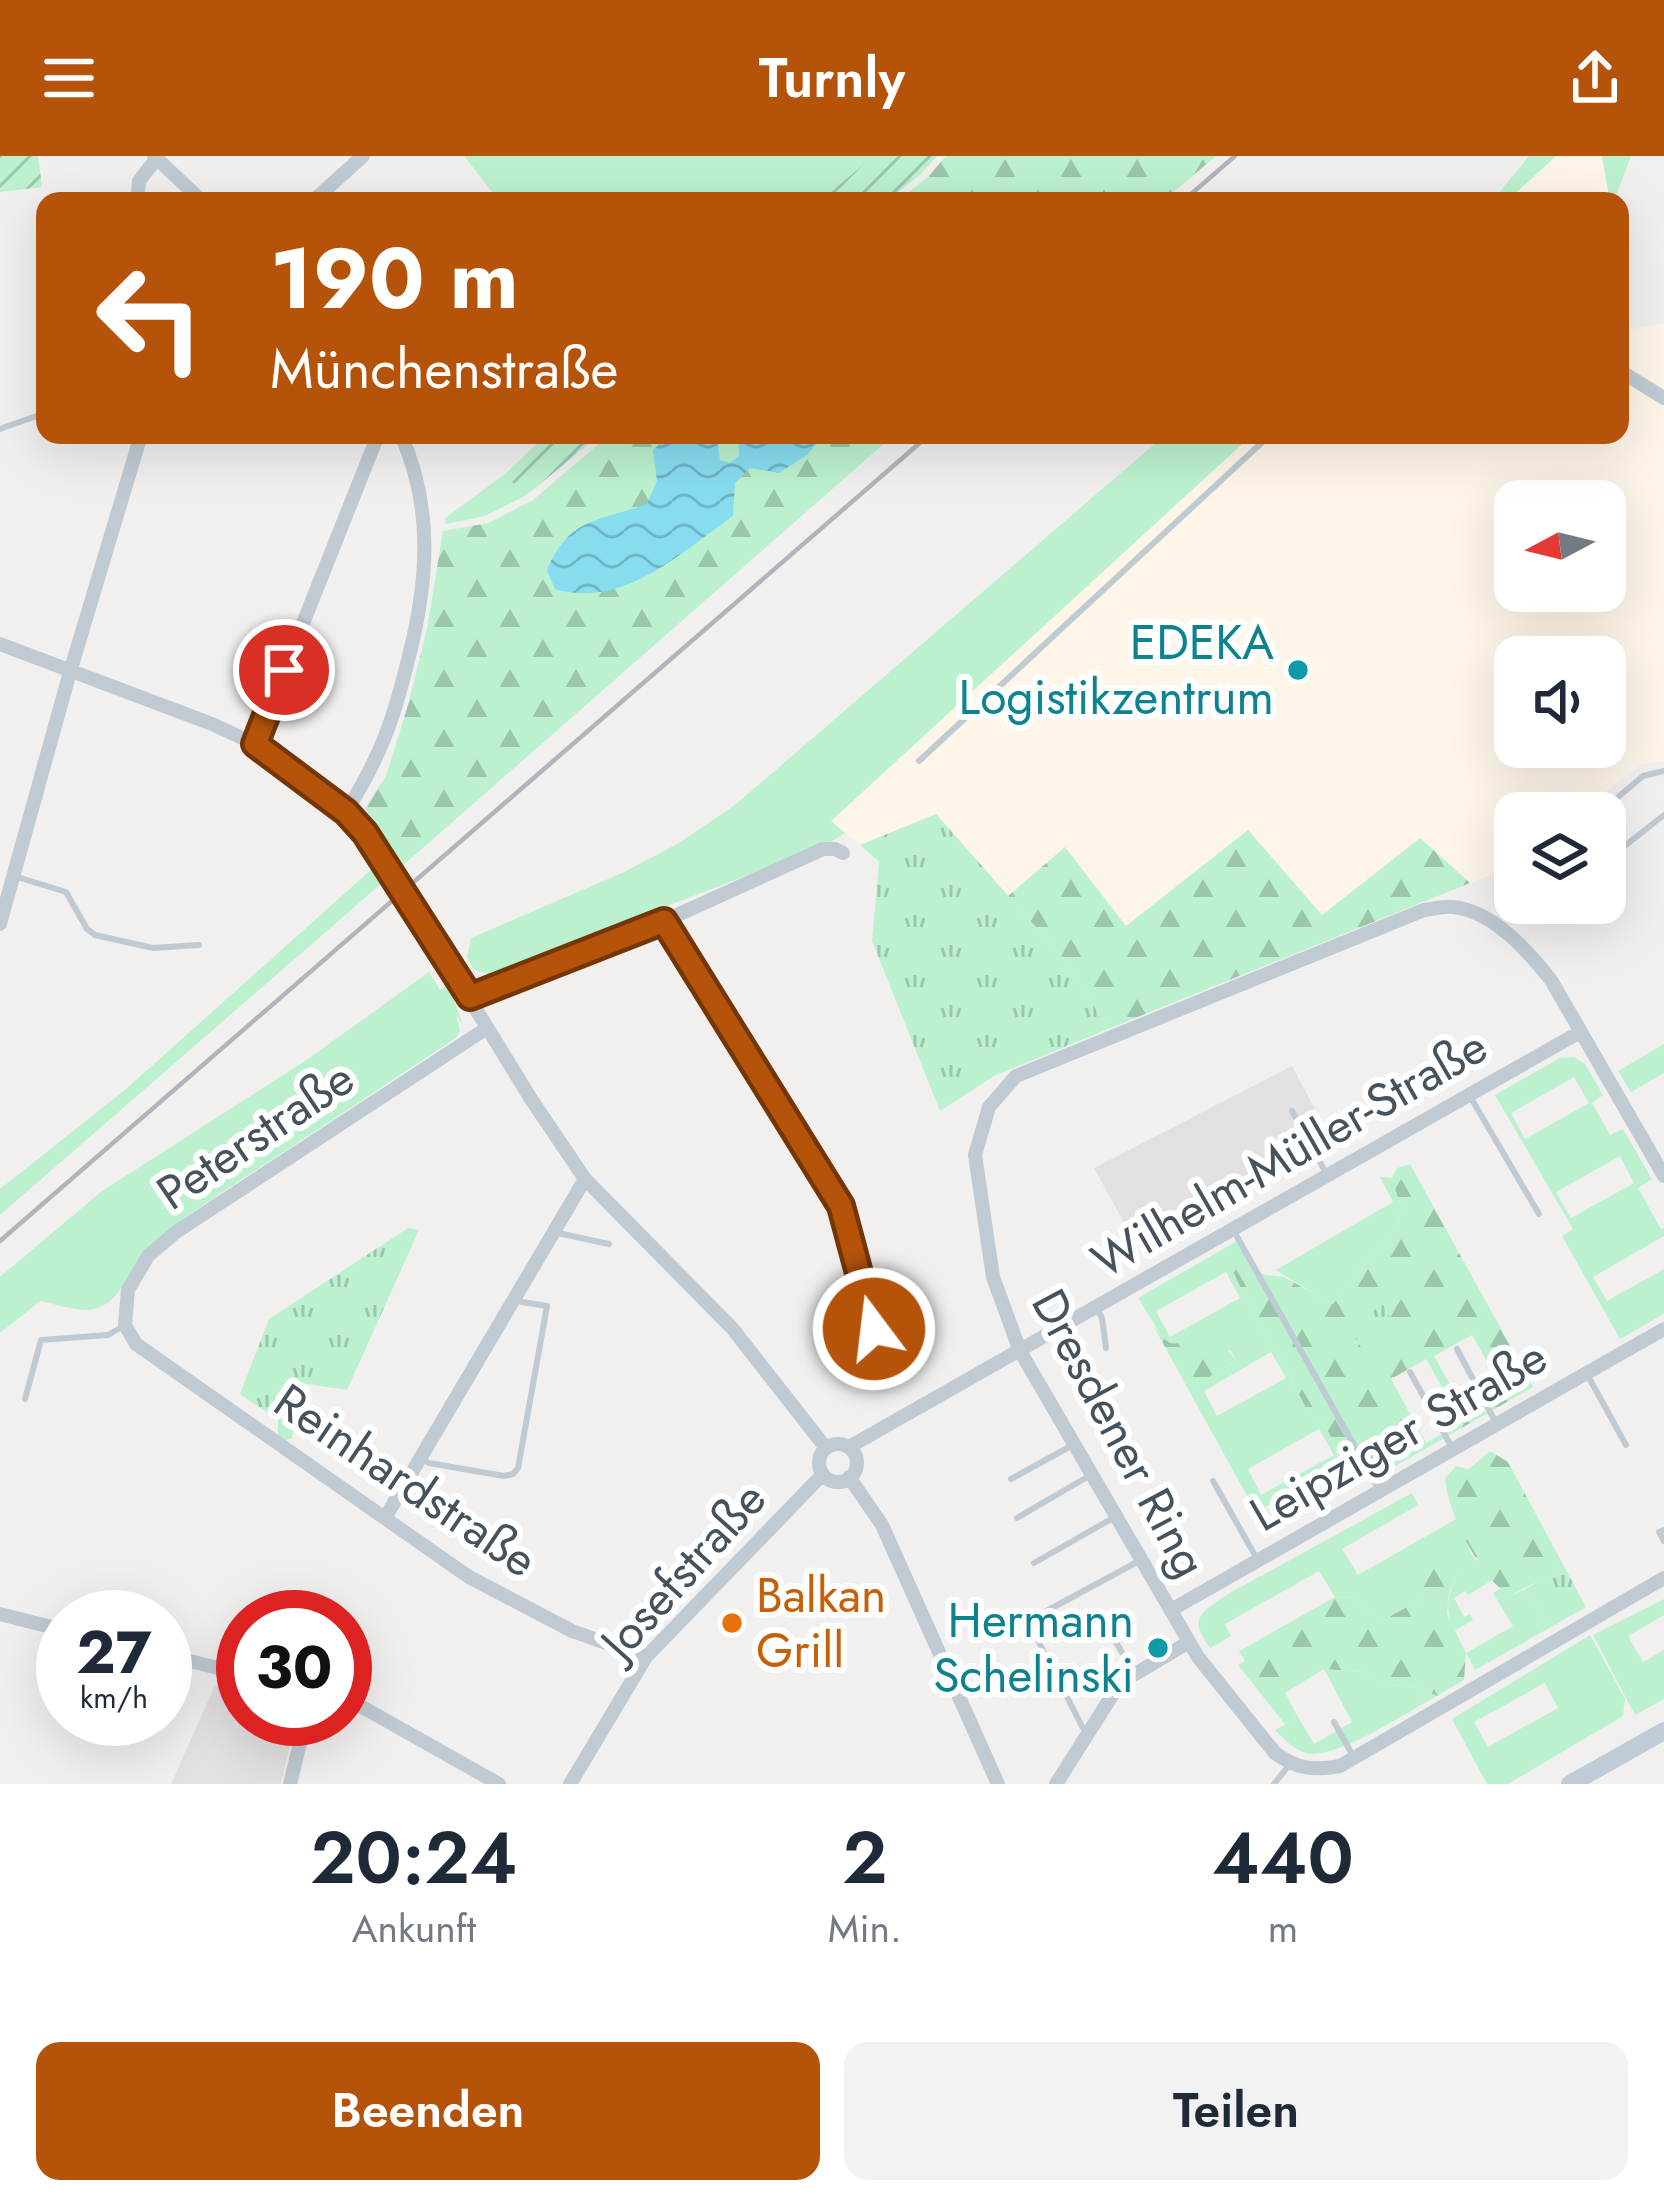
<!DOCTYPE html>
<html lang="de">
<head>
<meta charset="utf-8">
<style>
	:root { --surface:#fff; --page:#f2f2f3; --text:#1f2937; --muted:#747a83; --accent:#b45309 }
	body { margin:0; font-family:Jost,sans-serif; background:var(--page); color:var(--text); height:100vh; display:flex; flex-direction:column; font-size:45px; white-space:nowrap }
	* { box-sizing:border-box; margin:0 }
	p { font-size:39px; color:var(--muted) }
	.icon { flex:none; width:66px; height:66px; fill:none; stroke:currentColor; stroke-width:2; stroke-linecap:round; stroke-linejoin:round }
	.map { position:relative; height:1628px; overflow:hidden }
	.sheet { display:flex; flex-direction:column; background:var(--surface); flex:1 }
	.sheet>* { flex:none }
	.banner { position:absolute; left:36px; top:36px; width:1593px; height:252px; border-radius:24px; box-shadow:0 12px 48px #0002; background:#b45309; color:#fff; overflow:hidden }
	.needle { width:78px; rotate:263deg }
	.buttons { position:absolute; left:1494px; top:324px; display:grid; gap:24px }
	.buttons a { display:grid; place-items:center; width:132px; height:132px; border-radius:24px; background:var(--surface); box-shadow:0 12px 48px #0002; font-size:60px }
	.speed { position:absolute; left:36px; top:1434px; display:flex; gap:24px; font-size:60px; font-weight:700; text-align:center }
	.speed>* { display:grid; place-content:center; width:156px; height:156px; border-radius:50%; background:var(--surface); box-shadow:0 12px 48px #0002; line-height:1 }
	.speed small { font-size:30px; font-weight:400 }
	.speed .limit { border:18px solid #d22; background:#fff; color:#111 }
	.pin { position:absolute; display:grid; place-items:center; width:102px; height:102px; color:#fff; margin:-51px; border:6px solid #fff; border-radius:50%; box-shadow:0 3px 12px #0007 }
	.me { position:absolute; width:132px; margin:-66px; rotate:345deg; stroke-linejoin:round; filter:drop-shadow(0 0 9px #0008) }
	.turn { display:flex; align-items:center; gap:42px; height:252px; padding:0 36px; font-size:54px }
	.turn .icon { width:156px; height:156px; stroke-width:2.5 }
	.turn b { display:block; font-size:84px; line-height:102px }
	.eta { display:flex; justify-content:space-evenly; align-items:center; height:204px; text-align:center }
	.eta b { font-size:72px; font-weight:600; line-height:84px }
	.button { display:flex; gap:24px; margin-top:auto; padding:24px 36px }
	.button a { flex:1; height:138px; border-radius:24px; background:var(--accent); color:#fff; font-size:48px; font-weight:600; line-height:138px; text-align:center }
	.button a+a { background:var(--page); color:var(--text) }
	header { display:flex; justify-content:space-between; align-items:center; height:156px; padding:0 36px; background:var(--accent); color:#fff; font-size:54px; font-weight:600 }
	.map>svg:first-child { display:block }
</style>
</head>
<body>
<header><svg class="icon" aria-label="menu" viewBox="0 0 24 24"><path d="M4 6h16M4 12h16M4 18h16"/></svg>Turnly<svg class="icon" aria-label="share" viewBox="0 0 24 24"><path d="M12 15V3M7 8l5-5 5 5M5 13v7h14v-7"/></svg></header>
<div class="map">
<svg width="1664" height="1628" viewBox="0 0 1664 1628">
	<defs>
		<pattern id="forest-firs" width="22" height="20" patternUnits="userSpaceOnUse" patternTransform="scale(3)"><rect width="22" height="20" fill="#bcf1cf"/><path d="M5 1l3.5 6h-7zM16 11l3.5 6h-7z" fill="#9bc6ab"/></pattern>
		<pattern id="park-tufts" width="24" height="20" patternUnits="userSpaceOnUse" patternTransform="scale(3)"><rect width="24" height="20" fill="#bcf1cf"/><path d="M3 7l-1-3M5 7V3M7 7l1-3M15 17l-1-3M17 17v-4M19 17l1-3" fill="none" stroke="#9bc6ab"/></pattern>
		<pattern id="garden-furrows" width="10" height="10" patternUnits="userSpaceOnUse" patternTransform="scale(3)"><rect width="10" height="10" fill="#bcf1cf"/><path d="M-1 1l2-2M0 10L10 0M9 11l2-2" fill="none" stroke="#9bc6ab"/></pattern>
		<pattern id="water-waves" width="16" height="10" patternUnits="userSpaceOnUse" patternTransform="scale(3)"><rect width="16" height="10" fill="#87dcf0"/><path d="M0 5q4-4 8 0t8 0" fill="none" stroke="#70b5c6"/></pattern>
	</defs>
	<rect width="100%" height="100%" fill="#f2efef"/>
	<path fill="#fdf6e8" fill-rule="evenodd" d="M1556,0H1602L1610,45H1507Z
		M1620,106L1632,173L1664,168V605L1642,608L1577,657H1515V704L1500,715L1470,727L1420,682L1322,760L1248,674L1126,770L1065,692L1008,740L937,658L860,689L830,666L1252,279H1620ZM1515,345H1605V435H1515ZM1515,501H1605V591H1515Z"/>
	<path fill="#e3e0e1" d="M1292,910L1331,983L1138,1092L1094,1012Z
		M215,1529L243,1535V1563H296L281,1628H171Z"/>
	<path fill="#bcf1cf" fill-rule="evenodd" d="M464,0H893L853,45H499Z
		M1529,0H1556L1507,45H1492Z
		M1602,0H1631L1614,45H1610Z
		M1165,279H1252L831,665L845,677L824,690L489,818L474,814L467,801L471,782L622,717L679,687L735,649Z
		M505,318L525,340L485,360L446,368L445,362Z
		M373,712L382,727L0,1059V1033L126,933Z
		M429,816L440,834L448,828L463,869L456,859L460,874L456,882L188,1059C174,1070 157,1082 145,1096C128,1115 119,1153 87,1154C73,1154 55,1148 40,1145L0,1177V1121L102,1035L305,905Z
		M1664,888V917L1631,936L1618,915Z
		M1574,901L1585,908L1603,939L1592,947L1610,979L1623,973L1652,1023L1638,1032L1661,1073L1664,1072V1080L1593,1121L1607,1145L1664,1113V1158L1620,1183L1562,1080L1573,1073L1495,939L1560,902ZM1574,921L1589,947L1525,983L1511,957ZM1620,1000L1634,1027L1571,1062L1556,1036Z
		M1380,1021L1392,1022L1401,1052L1397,1071L1372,1098L1333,1149L1276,1114L1393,1046Z
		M1239,1084L1253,1110L1230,1108L1263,1178L1278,1197L1308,1256L1327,1273L1337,1294L1340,1309L1256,1356L1188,1233L1236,1205L1231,1195L1209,1189L1174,1188L1163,1182L1138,1142ZM1226,1116L1240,1142L1170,1181L1156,1155ZM1271,1196L1286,1222L1217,1260L1204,1235ZM1319,1273L1334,1299L1261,1339L1248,1313Z
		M1412,1337L1418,1349L1342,1393L1358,1419L1458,1362L1471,1398L1494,1423L1468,1439L1465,1435L1454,1442L1464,1461L1470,1458L1473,1464L1454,1475C1444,1450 1448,1439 1458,1415L1423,1442L1379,1467L1366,1457L1356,1442L1335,1441L1319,1415L1225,1468L1231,1480L1210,1492C1187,1461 1202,1456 1228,1438Z
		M1500,1433L1509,1440L1524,1434L1551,1471L1475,1514L1466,1497L1513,1470L1493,1437Z
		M1664,1443V1459L1628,1480L1643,1506L1664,1494V1543L1635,1559L1593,1479Z
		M1590,1479L1625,1543L1623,1560L1508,1628H1487L1452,1563ZM1545,1527L1558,1552L1488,1591L1474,1566Z
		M1324,1513L1363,1516L1379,1528L1419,1531L1437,1540C1408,1555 1335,1605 1306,1597C1293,1593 1284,1583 1275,1574L1298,1561L1314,1588L1352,1566Z"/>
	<path fill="url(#forest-firs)" fill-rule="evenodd" d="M946,0H1216L1163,45H897L928,21Z
		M609,279H894L400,712L365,652L386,620L408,549L427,473L443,375L488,367L533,344Z
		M1248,674L1322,759L1420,682L1470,727L1108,873L1066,805L1008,740L1065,691L1126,770Z
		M1410,1008L1533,1231L1373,1323L1341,1314L1337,1294L1327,1273L1308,1256L1278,1197L1263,1178L1229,1107L1244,1101L1261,1118L1284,1121L1333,1148L1372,1098L1397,1071L1401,1052L1392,1022L1397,1012ZM1472,1179L1508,1242L1470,1264L1434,1200ZM1426,1203L1462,1267L1426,1287L1391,1223Z
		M1153,1169C1167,1187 1174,1196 1193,1177L1204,1178L1209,1189L1219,1183L1236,1205L1188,1233Z
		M1490,1295L1508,1306L1559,1401L1556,1422L1539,1425L1509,1440C1479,1418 1448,1359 1445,1322L1456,1310L1469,1313Z
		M1438,1404L1458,1415L1449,1437L1447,1458L1466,1497L1464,1524L1437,1540L1419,1531L1378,1528L1362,1516L1324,1513L1285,1537L1298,1561L1285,1568L1238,1509L1245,1505L1239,1495L1335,1441L1356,1442L1366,1457L1380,1466L1423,1442L1419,1418Z"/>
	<path fill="url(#park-tufts)" d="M936,658L1066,805L1108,873L994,920L940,955L872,785L879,706L860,689Z
		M408,1072L419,1074L347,1234L301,1227L292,1282L284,1285L278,1281V1264L240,1238L269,1163Z
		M1383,1149L1406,1189L1386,1200L1380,1190L1365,1198L1348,1169Z
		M1559,1401L1586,1451L1551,1471L1524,1434L1539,1425L1556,1421Z"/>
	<path fill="url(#garden-furrows)" d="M0,0H38L42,31L0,36Z
		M874,0H937L921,18L887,45H820Z
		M546,279H600L525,340L505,318Z"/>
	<path fill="url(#water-waves)" d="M669,279H712L717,283L720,304L730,307L739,300L738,279H824L807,299L779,317L750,312L735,327L733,360C680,397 624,453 555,433L547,414C570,361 597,366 647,348L657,325L653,294Z"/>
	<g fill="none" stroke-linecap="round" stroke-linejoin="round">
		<path stroke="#bfcad2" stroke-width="6" d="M0,273L45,257
			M919,605L1270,279
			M1599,657L1643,620L1664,615
			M1608,703L1664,659
			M14,720L66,736L87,773L95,779L153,792L199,789
			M1471,942L1539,1058
			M1292,955L1326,1017
			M558,1077L609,1088
			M1235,1077L1378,1332
			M1098,1155L1102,1162L1106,1192
			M1457,1193L1495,1265
			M1410,1216L1451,1290
			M1588,1220L1626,1289
			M25,1243L41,1184L108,1179L122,1171
			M423,1303L429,1307L504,1320L513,1318L518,1312L547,1150L522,1146L515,1141
			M1011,1323L1071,1290
			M1213,1325L1256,1401
			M1017,1362L1089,1320
			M1664,1374L1659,1376L1664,1385
			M1034,1407L1113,1362
			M1111,1478L1133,1515
			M1334,1566L1352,1598
			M1085,1576L1028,1465L1139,1405
			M1274,1628L1290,1608"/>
		<path stroke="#bfcad2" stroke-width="14" d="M154,0L202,45
			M137,45L139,25L156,3
			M313,45L363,0
			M1620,215L1664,242
			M0,488L212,568L255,588L346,656L365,677L401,731L531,943L585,1023L732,1172L826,1292
			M255,588L378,279
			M346,656C380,601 393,566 408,504C428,427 434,353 401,279
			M664,765L841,1050L874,1173
			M0,768L70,516L141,279
			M470,841L664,765L823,693H835L843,697
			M487,872L176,1076L148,1100L128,1134L125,1169L136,1188L469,1421L572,1475L646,1501
			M1664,1020L1551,824C1528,795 1493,755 1453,751C1444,750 1433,753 1424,754L1016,920L989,951L975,999L993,1121L1020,1195L1198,1501L1275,1597C1297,1613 1313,1615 1340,1610L1664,1422
			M819 1307a19 19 0 1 1 38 0a19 19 0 1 1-38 0Z
			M849,1291L1580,876
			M849,1321L882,1369L998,1628
			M385,1362L585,1023
			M1171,1454L1664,1173
			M0,1458L63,1474
			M165,1499L243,1518
			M345,1546L364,1552L499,1628
			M290,1628L306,1563
			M570,1628L646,1501L823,1318
			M1056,1628L1120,1527L1189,1486"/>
		<path stroke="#bfcbd7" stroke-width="18" d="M1570,1628L1664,1575"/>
		<path stroke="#b1b4ba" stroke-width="4.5" d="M1183,45L1235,0
			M0,1085L929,279"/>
	</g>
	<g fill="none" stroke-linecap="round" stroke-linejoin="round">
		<defs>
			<path id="route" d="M284,514L255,588L346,656L365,677L470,841L664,765L841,1050L874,1173"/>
		</defs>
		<use href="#route" stroke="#753606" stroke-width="30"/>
		<use href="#route" stroke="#b45309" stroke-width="21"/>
	</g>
	<g fill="#0f9aa8" stroke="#fff" stroke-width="4.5">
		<circle cx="1298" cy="514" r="12"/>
		<circle cx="1158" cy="1492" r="12"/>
	</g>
	<circle fill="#e8710a" stroke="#fff" stroke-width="4.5" cx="732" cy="1467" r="12"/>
	<g text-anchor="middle" stroke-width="12" stroke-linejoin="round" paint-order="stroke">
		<g font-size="48" fill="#0d838f" stroke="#fff" text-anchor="end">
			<text x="1274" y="503">EDEKA<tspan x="1274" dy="55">Logistikzentrum</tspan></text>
			<text x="1134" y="1481">Hermann<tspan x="1134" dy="55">Schelinski</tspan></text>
		</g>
		<g font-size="48" fill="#46535d" stroke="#fff">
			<text transform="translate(255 979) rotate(-34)" y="17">Peterstraße</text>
			<text transform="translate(1289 997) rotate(-30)" y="17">Wilhelm-Müller-Straße</text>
			<text transform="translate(1120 1277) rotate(62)" y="17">Dresdener Ring</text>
			<text transform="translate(1398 1279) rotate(-30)" y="17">Leipziger Straße</text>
			<text transform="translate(406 1324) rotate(34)" y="17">Reinhardstraße</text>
			<text transform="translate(683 1414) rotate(-48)" y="17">Josefstraße</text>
		</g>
		<g font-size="48" fill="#c56008" stroke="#fff" text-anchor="start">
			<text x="756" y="1456">Balkan<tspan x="756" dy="55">Grill</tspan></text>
		</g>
	</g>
</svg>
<div class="buttons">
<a><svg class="needle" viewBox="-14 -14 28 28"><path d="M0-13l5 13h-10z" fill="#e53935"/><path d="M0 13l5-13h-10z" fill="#747a83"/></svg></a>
<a><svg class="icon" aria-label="sound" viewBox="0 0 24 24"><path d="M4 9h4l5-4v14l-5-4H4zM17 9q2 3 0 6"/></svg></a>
<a><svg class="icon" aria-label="layers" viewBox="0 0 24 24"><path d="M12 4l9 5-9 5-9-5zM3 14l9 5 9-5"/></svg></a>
</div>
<div class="speed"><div>27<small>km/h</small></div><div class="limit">30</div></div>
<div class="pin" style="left:284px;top:514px;background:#d93025"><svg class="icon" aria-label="arrive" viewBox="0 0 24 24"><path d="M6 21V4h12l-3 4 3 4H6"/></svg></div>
<svg class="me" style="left:874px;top:1173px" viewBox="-20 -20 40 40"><circle r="17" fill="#b45309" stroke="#fff" stroke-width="3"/><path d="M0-11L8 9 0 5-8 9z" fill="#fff"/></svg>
<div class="banner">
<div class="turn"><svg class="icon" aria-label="left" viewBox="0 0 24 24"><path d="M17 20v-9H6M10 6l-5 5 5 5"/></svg><div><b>190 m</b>Münchenstraße</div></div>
</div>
</div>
<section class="sheet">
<div class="eta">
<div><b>20:24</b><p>Ankunft</p></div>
<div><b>2</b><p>Min.</p></div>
<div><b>440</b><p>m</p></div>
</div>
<div class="button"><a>Beenden</a><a>Teilen</a></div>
</section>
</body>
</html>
